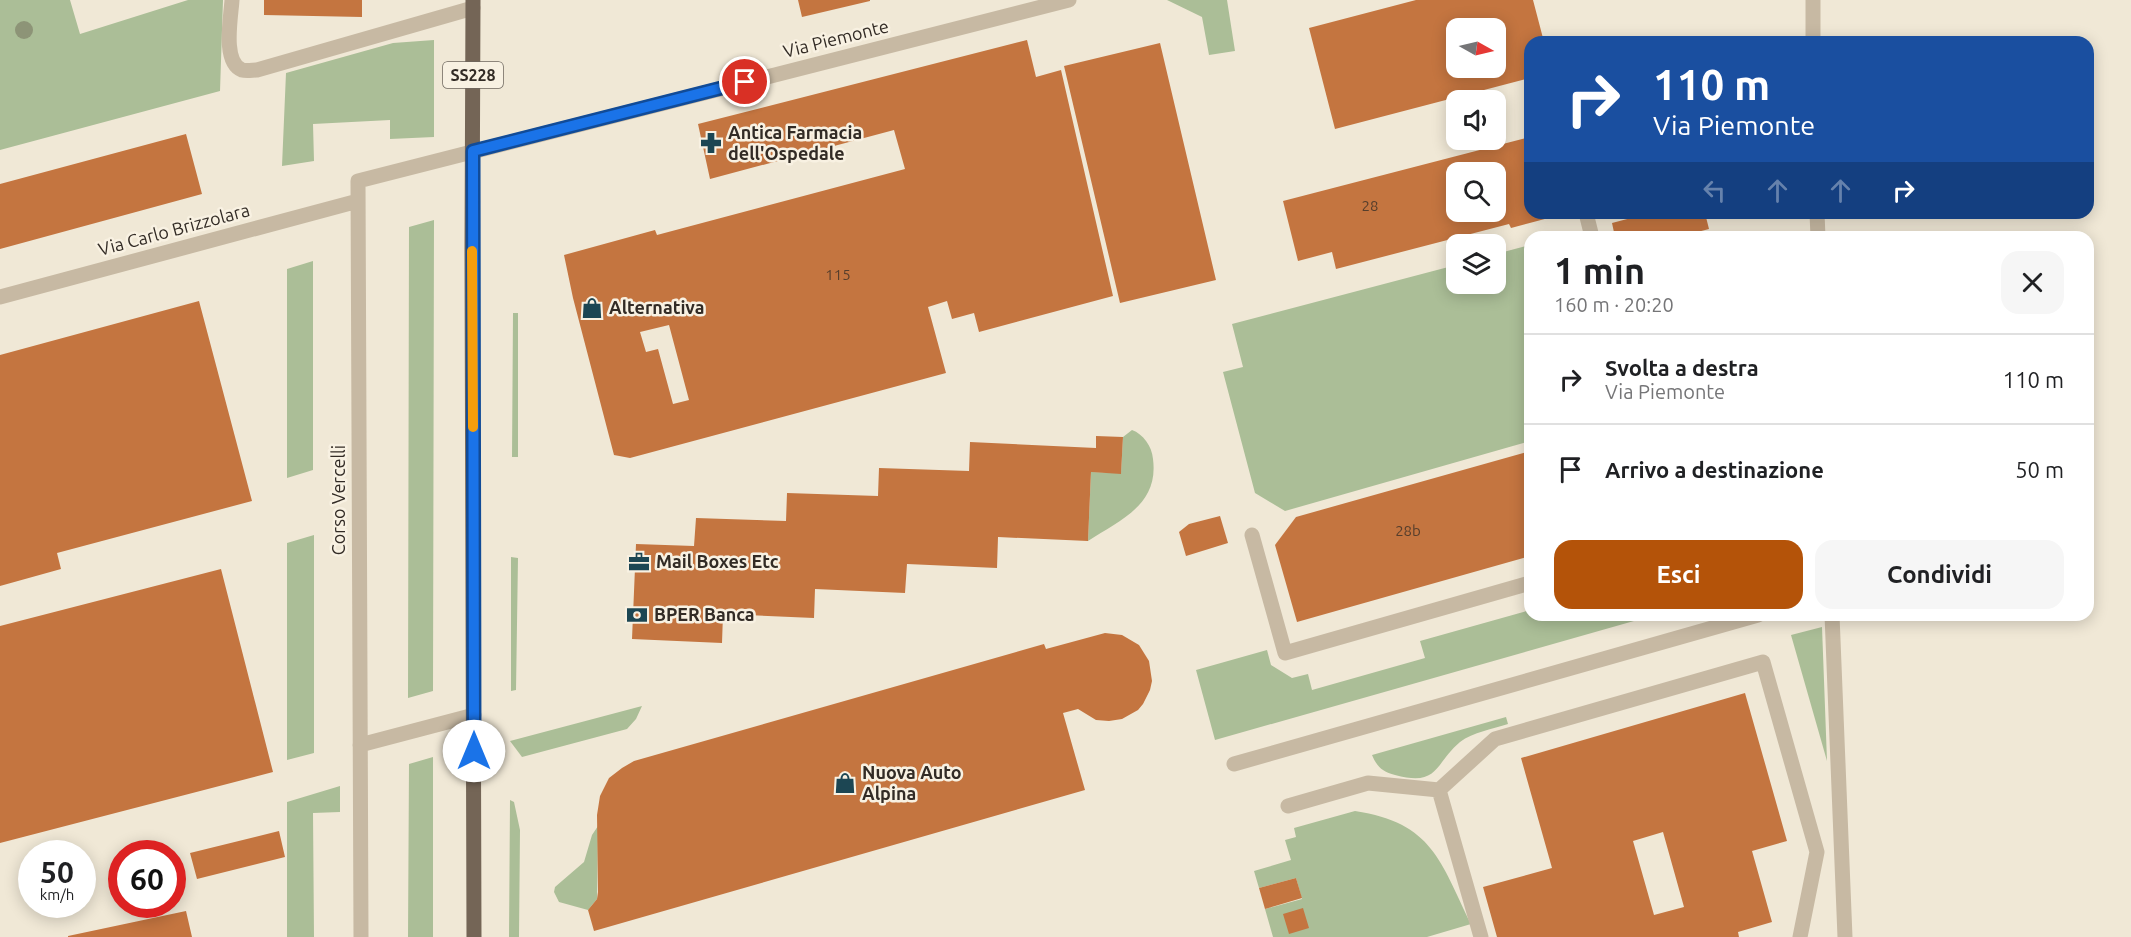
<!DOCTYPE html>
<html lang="it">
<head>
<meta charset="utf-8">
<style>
	:root { --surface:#fff; --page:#f6f6f6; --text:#202124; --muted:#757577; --line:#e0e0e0; --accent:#b45309 }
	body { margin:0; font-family:Ubuntu,sans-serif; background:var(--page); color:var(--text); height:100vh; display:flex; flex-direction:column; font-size:22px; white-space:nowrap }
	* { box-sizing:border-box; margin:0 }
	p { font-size:20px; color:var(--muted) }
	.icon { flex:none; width:33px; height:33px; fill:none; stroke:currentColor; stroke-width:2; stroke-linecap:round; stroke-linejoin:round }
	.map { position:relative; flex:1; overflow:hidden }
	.details { position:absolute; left:1524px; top:231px; width:570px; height:390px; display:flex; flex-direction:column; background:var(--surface); border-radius:18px; box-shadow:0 3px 15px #0003 }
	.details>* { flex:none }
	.guide { position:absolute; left:1524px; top:36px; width:570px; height:183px; border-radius:18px; box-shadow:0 3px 15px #0003; background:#1a4fa0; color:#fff; overflow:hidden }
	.needle { width:39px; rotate:98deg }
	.buttons { position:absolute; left:1446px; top:18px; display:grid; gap:12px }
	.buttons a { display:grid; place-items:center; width:60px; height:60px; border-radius:12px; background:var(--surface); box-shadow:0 3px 15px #0003; font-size:30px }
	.speed { position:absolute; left:18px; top:840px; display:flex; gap:12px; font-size:30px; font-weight:700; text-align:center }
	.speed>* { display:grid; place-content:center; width:78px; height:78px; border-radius:50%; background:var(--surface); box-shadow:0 3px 15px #0003; line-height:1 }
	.speed small { font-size:15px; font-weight:400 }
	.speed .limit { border:9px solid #d22; background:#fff; color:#111 }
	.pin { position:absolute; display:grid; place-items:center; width:51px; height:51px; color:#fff; margin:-26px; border:3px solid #fff; border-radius:50%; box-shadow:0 2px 6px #0007 }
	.me { position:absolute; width:66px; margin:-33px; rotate:0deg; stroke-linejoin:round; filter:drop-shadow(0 0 4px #0008) }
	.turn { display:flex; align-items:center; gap:21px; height:126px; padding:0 30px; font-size:27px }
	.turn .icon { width:78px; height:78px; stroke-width:2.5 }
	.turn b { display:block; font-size:42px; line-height:51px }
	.lanes { display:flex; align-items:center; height:57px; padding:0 30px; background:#0003; justify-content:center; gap:30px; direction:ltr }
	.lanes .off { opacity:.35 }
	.round { display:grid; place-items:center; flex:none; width:63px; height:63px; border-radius:18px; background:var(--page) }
	.overview { display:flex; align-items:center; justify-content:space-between; height:102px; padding:0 30px }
	h1 { font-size:36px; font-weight:700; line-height:45px }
	.action { display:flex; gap:12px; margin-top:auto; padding:12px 30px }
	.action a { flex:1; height:69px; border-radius:18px; background:var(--accent); color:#fff; font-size:24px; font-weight:700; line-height:69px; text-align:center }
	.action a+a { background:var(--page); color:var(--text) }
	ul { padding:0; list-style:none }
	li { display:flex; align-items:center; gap:18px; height:90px; padding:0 30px; border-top:2px solid var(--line) }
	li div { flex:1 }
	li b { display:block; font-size:22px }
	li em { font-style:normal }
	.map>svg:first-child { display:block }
</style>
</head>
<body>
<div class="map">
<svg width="2131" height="937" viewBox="0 0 2131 937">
	<rect width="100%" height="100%" fill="#f0e8d6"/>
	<path fill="#abbe97" d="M0,0H70L80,34L188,0H223L220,91L0,150Z
		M1167,0H1227L1235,51L1209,55L1202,17Z
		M434,40V137L390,139V120L313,124L314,161L282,166L286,73L393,43Z
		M434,220L433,691L408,698L409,227Z
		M1530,245V441L1285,511L1255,493L1223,372L1243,367L1232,324L1456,265V284H1496V254Z
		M313,261V470L287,478V269Z
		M513,313H518V457H512Z
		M1132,430C1143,434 1152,446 1153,459C1159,505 1120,520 1088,541L1091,472L1121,473L1123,437Z
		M314,535V753L287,760V543Z
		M511,557L518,558L516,690L511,691Z
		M1530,610V615H1655L1215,740L1196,670L1267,650L1271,665L1292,678L1308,674L1312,690L1425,658L1420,641Z
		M1822,627L1827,761L1791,635Z
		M642,706L636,719L627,729L522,757L510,741Z
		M1506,717L1508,724C1493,729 1473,732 1460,742C1434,764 1439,787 1395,775C1383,772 1377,767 1372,755Z
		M433,757V937H408L409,764Z
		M340,786V812L313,813L314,937H287V802Z
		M510,800L514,802L520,830L519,937H509Z
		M1355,811C1433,823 1440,861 1471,924L1427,937H1273L1265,909L1302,899L1296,878L1259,888L1254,871L1291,860L1285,840L1296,837L1294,828Z
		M598,826L597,899L588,910L559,902L554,892L555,887L584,862L592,835Z"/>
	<path fill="#c47540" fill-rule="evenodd" d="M264,0H362V17L264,15Z
		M798,0H870V1L802,17Z
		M1416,0H1533L1544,42H1530V78L1335,129L1309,28ZM1456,28H1496V68H1456Z
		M1027,40L1036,77L1061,70L1113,296L979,332L974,313L952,319L947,301L928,307L946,373L630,458L614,455L573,298L564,255L655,230L657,235L905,169L894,130L710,179L698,124ZM669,325L689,400L673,404L658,349L646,352L640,332Z
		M1160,43L1216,280L1120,303L1064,66Z
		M186,134L202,194L0,249V184Z
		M1530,137V213H1556V216L1511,228L1509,224L1336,269L1332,252L1298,261L1283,201ZM1456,172H1496V212H1456Z
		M1650,213H1705L1709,229L1678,237H1615L1612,223Z
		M199,301L252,501L57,553L61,569L0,586V355Z
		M1096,436L1123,437L1121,474L1091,472L1088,541L998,537L997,568L907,564L905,593L815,589L814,618L723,614L722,643L632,639L636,544L694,546L696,518L786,521L787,493L878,496L879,468L969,471L970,442L1096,448Z
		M1530,451V556L1297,622L1275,545L1296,517Z
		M1220,516L1228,543L1186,556L1179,532L1189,524Z
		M221,569L273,772L0,843V626Z
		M1105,633L1122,635L1139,645L1149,661L1152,681L1150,690L1143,704L1138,710L1122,719L1109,721L1096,720L1078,709L1063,713L1085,790L594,931L588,910L597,899L598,892L597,815L600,796L609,778L622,768L634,761L1044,644L1046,649Z
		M1745,693L1787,841L1752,851L1772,922L1738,932L1739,937H1497L1483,887L1552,868L1521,758ZM1663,832L1684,907L1654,915L1633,841Z
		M279,831L285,857L197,879L190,853Z
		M1296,878L1302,898L1265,909L1259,888Z
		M1303,908L1309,928L1289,934L1283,914Z
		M186,911L192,937H68V936Z"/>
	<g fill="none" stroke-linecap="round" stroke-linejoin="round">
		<path stroke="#c7b9a3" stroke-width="15" d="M232,0C231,17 222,62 242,70C246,71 253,70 257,70L473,8
			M1587,217L1592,237
			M1252,535L1285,653L1530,583
			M1234,764L1758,615
			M1288,806L1368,783L1439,790
			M1481,937L1439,790L1495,739L1763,662L1817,852L1800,937"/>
		<path stroke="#c7b9a3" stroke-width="15" d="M1813,0V42
			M1817,213L1818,237
			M0,297L358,201
			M1832,615L1845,937
			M360,745L474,715
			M361,937L358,181L1069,0"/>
		<path stroke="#746556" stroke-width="15" d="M473,0L472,251L474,937"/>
	</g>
	<circle fill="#8d9477" cx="24" cy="30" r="9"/>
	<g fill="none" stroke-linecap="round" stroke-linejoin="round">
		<defs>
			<path id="route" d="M474,751L473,151L745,82"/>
		</defs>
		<use href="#route" stroke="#114b97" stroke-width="15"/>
		<use href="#route" stroke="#1a73e8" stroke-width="10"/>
		<path stroke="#f59e0b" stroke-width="10" d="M472,251L473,427"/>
	</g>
	<defs>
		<symbol id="pharmacy-bare" viewBox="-9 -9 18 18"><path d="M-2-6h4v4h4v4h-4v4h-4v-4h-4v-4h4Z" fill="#1c4653" stroke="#f8f1e2" stroke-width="2.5" paint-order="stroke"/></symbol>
		<symbol id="shop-bare" viewBox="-9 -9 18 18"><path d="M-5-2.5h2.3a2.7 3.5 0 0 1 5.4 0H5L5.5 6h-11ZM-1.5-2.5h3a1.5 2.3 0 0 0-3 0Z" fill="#1c4653" stroke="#f8f1e2" stroke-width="2.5" paint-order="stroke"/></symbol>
		<symbol id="office-bare" viewBox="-9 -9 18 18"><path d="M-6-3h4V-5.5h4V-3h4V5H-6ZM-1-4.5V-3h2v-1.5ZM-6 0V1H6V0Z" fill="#1c4653" stroke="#f8f1e2" stroke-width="2.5" paint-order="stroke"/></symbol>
		<symbol id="bank-bare" viewBox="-9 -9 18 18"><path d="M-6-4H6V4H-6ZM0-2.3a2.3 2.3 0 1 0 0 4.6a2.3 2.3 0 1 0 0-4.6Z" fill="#1c4653" stroke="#f8f1e2" stroke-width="2.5" paint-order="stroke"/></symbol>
	</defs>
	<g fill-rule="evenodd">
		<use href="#pharmacy-bare" x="696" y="128" width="30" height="30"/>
		<use href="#shop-bare" x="577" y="293" width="30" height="30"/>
		<use href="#office-bare" x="624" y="547" width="30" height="30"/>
		<use href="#bank-bare" x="622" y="600" width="30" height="30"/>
		<use href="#shop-bare" x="830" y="768" width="30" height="30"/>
	</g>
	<g text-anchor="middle" stroke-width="5" stroke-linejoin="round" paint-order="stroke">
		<g font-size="15" fill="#563e2c">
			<text x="1370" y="211">28</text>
			<text x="838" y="280">115</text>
			<text x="1408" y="536">28b</text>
		</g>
		<rect fill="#f8f1e2" stroke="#6d665e" stroke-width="1.5" x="443" y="62" width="60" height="26" rx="4.5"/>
		<g font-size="16" font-weight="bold" fill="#322b25">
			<text x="473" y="81">SS228</text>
		</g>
		<g font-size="18" fill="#322b25" stroke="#f8f1e2">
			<text transform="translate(836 39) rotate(-14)" y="6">Via Piemonte</text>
			<text transform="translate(174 230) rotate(-15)" y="6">Via Carlo Brizzolara</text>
			<text transform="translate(339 500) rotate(-90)" y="6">Corso Vercelli</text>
		</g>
		<g font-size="18" font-weight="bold" fill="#322b25" stroke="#f8f1e2" text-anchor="start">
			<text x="728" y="139">Antica Farmacia<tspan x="728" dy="21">dell'Ospedale</tspan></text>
			<text x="609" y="314">Alternativa</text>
			<text x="656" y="568">Mail Boxes Etc</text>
			<text x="654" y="621">BPER Banca</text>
			<text x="862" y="779">Nuova Auto<tspan x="862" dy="21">Alpina</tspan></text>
		</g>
	</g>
</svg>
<div class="buttons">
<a><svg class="needle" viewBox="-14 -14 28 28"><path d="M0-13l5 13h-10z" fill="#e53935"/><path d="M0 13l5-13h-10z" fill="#757577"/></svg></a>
<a><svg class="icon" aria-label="sound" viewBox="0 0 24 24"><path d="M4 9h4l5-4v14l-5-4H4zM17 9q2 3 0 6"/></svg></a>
<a><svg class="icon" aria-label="search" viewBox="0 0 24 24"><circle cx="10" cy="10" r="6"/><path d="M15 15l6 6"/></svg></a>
<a><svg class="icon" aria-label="layers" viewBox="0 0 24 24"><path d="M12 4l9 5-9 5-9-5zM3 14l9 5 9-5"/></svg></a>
</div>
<div class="speed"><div>50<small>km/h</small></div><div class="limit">60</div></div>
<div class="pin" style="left:745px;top:82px;background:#d93025"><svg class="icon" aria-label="arrive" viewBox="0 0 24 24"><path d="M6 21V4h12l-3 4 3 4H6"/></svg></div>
<svg class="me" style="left:474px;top:751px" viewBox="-20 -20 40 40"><circle r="19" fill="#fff"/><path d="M0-13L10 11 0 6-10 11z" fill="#1a73e8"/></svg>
<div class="guide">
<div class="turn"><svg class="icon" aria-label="right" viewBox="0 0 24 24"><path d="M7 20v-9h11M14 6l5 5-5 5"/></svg><div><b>110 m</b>Via Piemonte</div></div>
<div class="lanes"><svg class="icon off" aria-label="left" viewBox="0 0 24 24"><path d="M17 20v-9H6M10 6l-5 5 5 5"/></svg><svg class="icon off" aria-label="ahead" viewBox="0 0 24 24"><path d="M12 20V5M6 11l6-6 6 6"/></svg><svg class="icon off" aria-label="ahead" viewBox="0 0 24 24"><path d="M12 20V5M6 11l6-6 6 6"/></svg><svg class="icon" aria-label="right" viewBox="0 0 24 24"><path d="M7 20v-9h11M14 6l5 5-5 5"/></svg></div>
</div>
<section class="details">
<div class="overview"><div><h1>1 min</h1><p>160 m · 20:20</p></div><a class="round"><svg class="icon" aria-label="close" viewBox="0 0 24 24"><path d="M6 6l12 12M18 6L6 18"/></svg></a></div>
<ul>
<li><svg class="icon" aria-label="right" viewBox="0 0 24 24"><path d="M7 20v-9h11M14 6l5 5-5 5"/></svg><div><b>Svolta a destra</b><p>Via Piemonte</p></div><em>110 m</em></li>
<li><svg class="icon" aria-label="arrive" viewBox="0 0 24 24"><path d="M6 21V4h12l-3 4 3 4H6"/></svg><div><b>Arrivo a destinazione</b></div><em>50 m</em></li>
</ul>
<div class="action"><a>Esci</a><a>Condividi</a></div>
</section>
</div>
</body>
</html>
